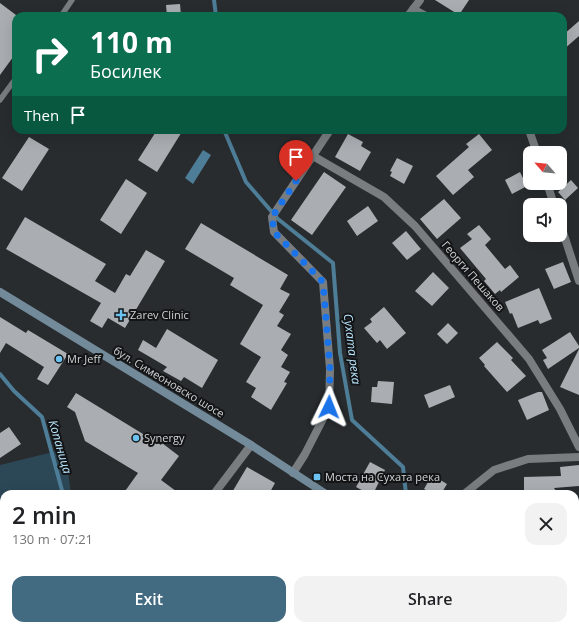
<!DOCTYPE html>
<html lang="en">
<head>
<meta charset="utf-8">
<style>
	:root { --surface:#fff; --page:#f2f2f2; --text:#202124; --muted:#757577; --accent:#426a81 }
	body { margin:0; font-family:"Open Sans",sans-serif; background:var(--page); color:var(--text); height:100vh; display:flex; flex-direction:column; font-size:15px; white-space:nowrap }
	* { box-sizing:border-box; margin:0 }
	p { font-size:13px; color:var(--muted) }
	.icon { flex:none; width:22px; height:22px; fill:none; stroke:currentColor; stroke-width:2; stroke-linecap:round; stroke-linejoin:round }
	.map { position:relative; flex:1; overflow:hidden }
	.details { position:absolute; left:0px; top:490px; width:579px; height:140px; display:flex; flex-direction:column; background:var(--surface); border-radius:12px 12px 0 0; box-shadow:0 4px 16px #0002 }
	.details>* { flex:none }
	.top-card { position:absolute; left:12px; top:12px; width:555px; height:122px; border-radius:12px; box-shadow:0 4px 16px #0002; background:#0b6e4f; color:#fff; overflow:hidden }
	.needle { width:26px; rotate:297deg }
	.tools { position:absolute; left:523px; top:146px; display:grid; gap:8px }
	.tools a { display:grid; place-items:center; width:44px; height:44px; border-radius:8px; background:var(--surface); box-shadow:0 4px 16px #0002; font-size:20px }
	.pin { position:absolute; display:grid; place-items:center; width:34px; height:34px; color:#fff; margin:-41px -17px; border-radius:50% 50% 50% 0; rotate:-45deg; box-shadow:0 0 4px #0007 }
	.pin .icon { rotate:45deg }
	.me { position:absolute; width:44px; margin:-22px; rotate:2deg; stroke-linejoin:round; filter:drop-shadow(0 0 3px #0008) }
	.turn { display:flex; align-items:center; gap:14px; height:84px; padding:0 12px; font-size:18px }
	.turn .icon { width:52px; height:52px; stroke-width:2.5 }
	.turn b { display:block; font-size:28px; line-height:34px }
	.then { display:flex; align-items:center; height:38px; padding:0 12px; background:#0003; gap:8px; font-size:15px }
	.round { display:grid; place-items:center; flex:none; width:42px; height:42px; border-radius:12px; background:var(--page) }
	.summary { display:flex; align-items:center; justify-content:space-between; height:68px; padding:0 12px }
	h1 { font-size:24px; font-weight:600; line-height:30px }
	.cta { display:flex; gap:8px; margin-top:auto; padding:8px 12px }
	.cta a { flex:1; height:46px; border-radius:12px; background:var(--accent); color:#fff; font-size:16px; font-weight:600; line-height:46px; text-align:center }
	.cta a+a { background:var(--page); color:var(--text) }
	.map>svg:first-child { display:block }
</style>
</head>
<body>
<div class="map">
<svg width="579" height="630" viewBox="0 0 579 630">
	<rect width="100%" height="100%" fill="#282c2f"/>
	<path fill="#2c4756" d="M65,449L71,494H4V626H88V630H0V465Z"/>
	<path fill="#4e7d97" d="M203,150L211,155L193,184L185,178Z"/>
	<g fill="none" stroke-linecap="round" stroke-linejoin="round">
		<path stroke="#4e7d97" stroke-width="4" d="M214,0L216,16
			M224,130L246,182L278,219L333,263L340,353L352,420L403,467L406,494
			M0,374L14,391L42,417L63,494
			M431,626L433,630
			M79,630L80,626"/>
	</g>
	<path fill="#aaaeb2" d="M435,0H469L459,15Z
		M0,3L16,15V53L0,75Z
		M180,4L181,16H167L166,5Z
		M579,21V36L563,50V35Z
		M157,130H183L157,172L138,160Z
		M348,134L363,142L361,146L371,152L360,171L335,157Z
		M479,134L492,150L468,170L474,177L453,195L436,176L469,147L466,144Z
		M29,137L49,149L22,191L2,178Z
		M397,158L413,166L404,184L390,176L392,172L390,171Z
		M324,172L346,187L312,235L291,220Z
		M520,172L527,186L512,194L505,180Z
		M126,179L147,193L121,234L100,220Z
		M571,180L578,188L565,200L558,192Z
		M444,199L461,218L437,239L420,219Z
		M368,206L378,221L357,236L347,221Z
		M25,217L106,264L95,281L115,293L126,274L130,276L146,250L165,261L125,328L108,318L102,328L90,321L101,303L6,249Z
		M201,223L288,275L280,289L290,294L279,312L284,315L277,326L291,334L281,350L288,355L281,367L290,372L284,382L287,383L271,410L251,397L256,388L246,382L261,357L240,344L263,305L230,285L234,278L185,249Z
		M479,225L491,239L485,245L505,269L510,265L519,277L501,292L500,290L495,294L484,281L486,279L460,248L472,239L467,234Z
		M406,231L421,249L407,260L392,243Z
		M563,262L571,282L554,289L545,269Z
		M433,272L449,288L432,306L415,291Z
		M539,288L552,319L540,324L538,320L518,328L512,313L510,314L505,302Z
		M384,307L406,333L387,349L380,340L377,343L364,328L372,322L370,319Z
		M0,317L26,333L28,330L68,354L48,385L37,379L44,367L6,343L0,353Z
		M448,323L458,333L447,344L437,334Z
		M167,329L218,360L202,388L184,377L181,381L163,371L167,367L138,350L143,340L156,348Z
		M570,332L579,346V348L548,369L543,360L547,358L542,350Z
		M497,342L513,358L511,360L526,376L507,392L484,366L485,365L479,358Z
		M579,349V395L560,387Z
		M378,381L394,382L392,404L371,402L372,387H377Z
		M450,385L455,397L429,408L424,395Z
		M538,392H542L549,410L527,420L518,400Z
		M76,393L161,445L162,443L179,456L161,480L180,494H123L138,473L85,441L75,412L67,407Z
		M9,427L21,444L0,458V433Z
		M370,462L385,470L373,494H369L356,487Z
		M579,465V486L554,488L558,494H524V477L561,476L560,467Z
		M247,467L275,483L269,494H231Z
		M432,475L447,484L441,494H433L424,489Z"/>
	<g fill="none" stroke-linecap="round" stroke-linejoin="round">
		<path stroke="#797d80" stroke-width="5.5" d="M61,16L72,0
			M0,100L16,78
			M416,626L417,630
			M326,630L337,626"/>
		<path stroke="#797d80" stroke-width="8" d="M413,9L426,16
			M408,16L420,0
			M529,130L537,153
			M313,156L384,197L415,226L529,359L560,409L579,447
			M547,183L554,205
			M560,223L579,281
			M293,473L305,454L329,407L330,369L323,282L274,232L272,217L330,130
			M214,494L251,445
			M464,494L494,470L528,459L579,457
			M252,626L254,630
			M563,626L569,630"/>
		<path stroke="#728a99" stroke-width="8" d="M0,292L251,445L326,494
			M481,626L483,630"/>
	</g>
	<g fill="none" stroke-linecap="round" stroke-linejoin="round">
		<path stroke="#1a73e8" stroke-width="7" stroke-dasharray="0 12.6" d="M296,181L272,217L274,232L323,282L330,369L329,407"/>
	</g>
	<g fill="#6cc3f2" stroke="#131415" stroke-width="1.5">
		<path d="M119 309h4v4h4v4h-4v4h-4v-4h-4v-4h4z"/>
		<circle cx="59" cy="359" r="4"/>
		<circle cx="136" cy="438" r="4"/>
		<rect x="313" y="473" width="8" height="8" rx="2"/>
	</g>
	<g text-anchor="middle" stroke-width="4" stroke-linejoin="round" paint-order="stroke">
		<g font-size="11" fill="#cfd2d3" stroke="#131415">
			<text transform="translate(473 276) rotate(49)" y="4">Георги Пешаков</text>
			<text transform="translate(169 382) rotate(31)" y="4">бул. Симеоновско шосе</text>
		</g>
		<g font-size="11" fill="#cfd2d3" stroke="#131415" text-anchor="start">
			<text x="130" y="319">Zarev Clinic</text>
			<text x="67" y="363">Mr Jeff</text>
			<text x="144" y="442">Synergy</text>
			<text x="325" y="481">Моста на Сухата река</text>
		</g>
		<g font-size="12" font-style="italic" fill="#b9e5fe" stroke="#131415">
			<text transform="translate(352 349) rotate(83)" y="4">Сухата река</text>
			<text transform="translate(60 447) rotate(74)" y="4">Копаница</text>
		</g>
	</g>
</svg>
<div class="tools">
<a><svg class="needle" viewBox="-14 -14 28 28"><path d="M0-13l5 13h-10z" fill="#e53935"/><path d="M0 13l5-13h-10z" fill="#757577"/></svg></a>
<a><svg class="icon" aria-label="sound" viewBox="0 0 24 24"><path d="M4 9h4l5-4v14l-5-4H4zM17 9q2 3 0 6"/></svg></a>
</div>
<div class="pin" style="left:296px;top:181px;background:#d93025"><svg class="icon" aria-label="arrive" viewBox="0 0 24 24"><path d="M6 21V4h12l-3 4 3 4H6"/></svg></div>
<svg class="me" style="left:329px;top:407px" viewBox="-20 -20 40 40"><path d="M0-17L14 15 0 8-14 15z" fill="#1a73e8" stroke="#fff" stroke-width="4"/></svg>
<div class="top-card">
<div class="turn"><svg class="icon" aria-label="right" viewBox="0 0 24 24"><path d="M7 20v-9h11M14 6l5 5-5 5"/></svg><div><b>110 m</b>Босилек</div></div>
<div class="then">Then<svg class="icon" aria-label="arrive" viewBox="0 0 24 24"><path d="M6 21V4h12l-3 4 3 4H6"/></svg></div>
</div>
<section class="details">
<div class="summary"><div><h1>2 min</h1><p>130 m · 07:21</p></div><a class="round"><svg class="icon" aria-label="close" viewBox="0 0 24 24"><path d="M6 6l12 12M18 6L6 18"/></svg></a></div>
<div class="cta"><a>Exit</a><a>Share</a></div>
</section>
</div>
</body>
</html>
